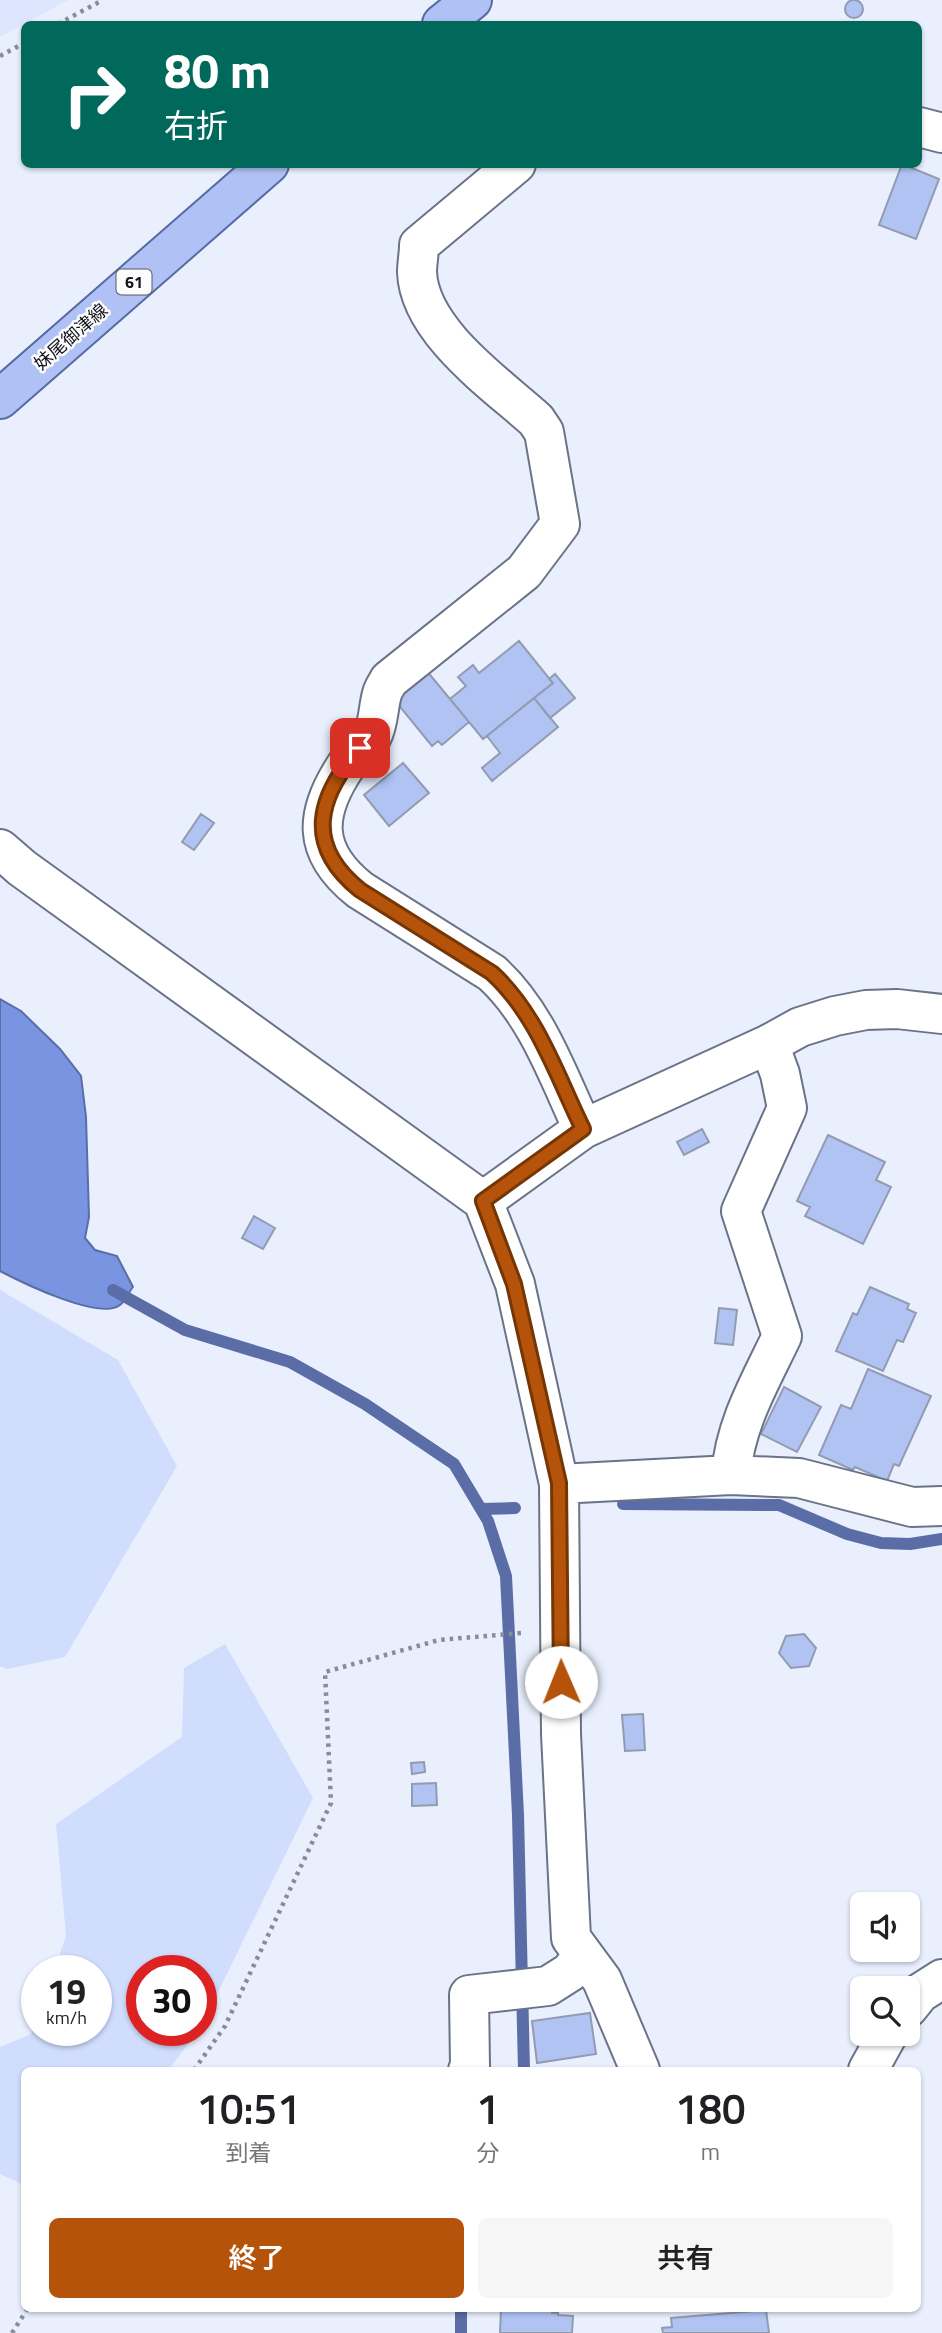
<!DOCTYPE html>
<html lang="ja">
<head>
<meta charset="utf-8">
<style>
	:root { --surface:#fff; --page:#f6f6f6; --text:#202124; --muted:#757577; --accent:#b45309 }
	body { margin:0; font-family:"Titillium Web","Noto Sans JP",sans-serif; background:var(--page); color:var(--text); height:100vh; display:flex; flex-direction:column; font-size:26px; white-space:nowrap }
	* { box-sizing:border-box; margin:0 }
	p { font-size:23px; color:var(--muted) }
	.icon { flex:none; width:38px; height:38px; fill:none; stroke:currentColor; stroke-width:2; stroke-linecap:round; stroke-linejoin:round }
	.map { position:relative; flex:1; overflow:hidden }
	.panel { position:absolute; left:21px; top:2067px; width:900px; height:245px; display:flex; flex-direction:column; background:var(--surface); border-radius:10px; box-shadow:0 2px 5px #0004 }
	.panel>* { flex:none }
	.hud { position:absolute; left:21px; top:21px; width:901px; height:147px; border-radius:10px; box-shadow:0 2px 5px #0004; background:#00695c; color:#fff; overflow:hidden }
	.buttons { position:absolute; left:850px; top:1892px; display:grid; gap:14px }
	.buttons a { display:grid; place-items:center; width:70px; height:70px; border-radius:10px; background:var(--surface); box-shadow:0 2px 5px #0004; font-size:35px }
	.speed { position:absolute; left:21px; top:1955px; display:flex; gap:14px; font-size:35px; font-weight:700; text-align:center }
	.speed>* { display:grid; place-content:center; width:91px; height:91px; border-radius:50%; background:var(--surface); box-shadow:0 2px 5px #0004; line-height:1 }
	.speed small { font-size:18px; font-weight:400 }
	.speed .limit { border:10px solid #d22; background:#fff; color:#111 }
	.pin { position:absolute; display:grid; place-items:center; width:60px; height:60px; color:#fff; margin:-30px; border-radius:14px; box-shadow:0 4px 10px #0006 }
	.me { position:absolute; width:77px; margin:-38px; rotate:359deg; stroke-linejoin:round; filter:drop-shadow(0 0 5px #0008) }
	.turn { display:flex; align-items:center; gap:24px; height:147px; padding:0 28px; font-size:32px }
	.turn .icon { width:91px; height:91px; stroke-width:2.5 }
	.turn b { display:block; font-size:49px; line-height:60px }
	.eta { display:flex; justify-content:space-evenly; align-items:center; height:119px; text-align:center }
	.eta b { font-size:42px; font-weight:600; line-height:49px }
	.button { display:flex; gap:14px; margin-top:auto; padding:14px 28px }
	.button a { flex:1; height:80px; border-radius:10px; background:var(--accent); color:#fff; font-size:28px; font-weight:600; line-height:80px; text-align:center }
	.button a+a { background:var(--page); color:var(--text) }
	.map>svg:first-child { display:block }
</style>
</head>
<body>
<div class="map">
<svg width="942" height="2333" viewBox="0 0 942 2333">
	<rect width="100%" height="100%" fill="#e9effd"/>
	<path fill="#dce6fe" d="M0,0H68L0,37Z"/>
	<path fill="#d0ddfd" d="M0,1290L118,1360L177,1466L65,1657L7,1669L0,1666Z
		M225,1644L313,1798L201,2027V1970H142V2030H199L168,2070H24V2185L0,2174V2047L31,2034L37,2019V2030H96V1970H54L66,1936L56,1824L182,1737L184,1668Z"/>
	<path fill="#7994e1" stroke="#5a6da6" stroke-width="2" d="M0,999L21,1011L60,1049L81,1076L86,1117L89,1217L85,1238L95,1250L117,1256L133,1287C129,1292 125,1301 120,1305C100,1321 21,1282 0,1271Z"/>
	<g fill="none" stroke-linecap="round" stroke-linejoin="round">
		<path stroke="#5a6da6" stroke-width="12" d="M113,1290L185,1330L290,1362L365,1404L454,1464L488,1521L506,1576L518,1815L524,2070
			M623,1504L779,1505L847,1534L881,1543L910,1544L942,1539
			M481,1509L515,1508
			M461,2333V2308"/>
	</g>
	<path fill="#b0c3f3" stroke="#929bb1" stroke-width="2" d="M845 9a9 9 0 1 1 18 0a9 9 0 1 1-18 0Z
		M902,164L939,179L916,239L879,225Z
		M519,641L553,683L483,739L450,699L466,686L458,677L473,665L479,673Z
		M426,670L469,722L442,745L438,741L432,746L392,697Z
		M555,674L575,698L550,718L534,698L553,683L549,679Z
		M534,698L558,727L492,781L482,768L500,753L487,736Z
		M403,763L429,793L389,826L364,795Z
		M201,814L214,823L194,850L182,842Z
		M702,1129L709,1142L684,1155L677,1142Z
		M828,1135L885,1162L876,1180L891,1187L863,1244L805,1216L810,1207L797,1201Z
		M254,1216L275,1228L263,1249L242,1238Z
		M870,1287L909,1304L907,1309L916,1313L903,1342L897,1340L883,1371L836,1351L853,1313L857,1315Z
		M719,1308L737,1310L733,1345L715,1343Z
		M868,1369L931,1396L899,1466L894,1464L887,1481L855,1467L853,1470L819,1455L841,1405L851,1409Z
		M784,1387L821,1407L797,1452L761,1434Z
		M804,1634L816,1648L809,1666L791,1668L779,1653L786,1636Z
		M643,1714L645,1750L625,1751L622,1715Z
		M424,1762L425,1772L412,1774L411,1763Z
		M436,1783L437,1805L412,1806V1784Z
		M590,2013L596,2054L537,2063L532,2021Z
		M501,2308H552V2313H558V2315L573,2316L572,2333H500Z
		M766,2310L769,2333H663L662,2328L672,2327L671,2318Z"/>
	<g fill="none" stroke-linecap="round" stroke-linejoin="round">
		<defs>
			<path id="minor" d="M919,127L942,133
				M516,164L419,245C419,254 417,264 417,272C419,331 496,384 536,420L544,432L560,524L524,572L389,680C387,684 383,689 382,694C378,707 379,723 372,736C366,746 354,754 347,764C314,813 311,851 360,890L492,973C537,1014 558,1076 583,1129
				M0,849L22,868L483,1201L515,1284L559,1484L561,1734L571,1938L602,1980L640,2070
				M483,1201L583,1129L769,1044L800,1027L835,1016L866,1010L897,1009L942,1014
				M731,1475C735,1424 760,1382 782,1336L741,1211L787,1108L780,1074L769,1044
				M559,1484L731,1475L799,1478L912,1507L942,1506
				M908,2008L920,1993L942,1979
				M468,2070L470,2066L469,1995L548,1986L570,1972L583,1955
				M868,2070L888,2034"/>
			<path id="major" d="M442,24L472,0
				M0,399L269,164"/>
		</defs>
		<use href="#minor" stroke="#6a7387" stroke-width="42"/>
		<use href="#major" stroke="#566ba4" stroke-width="42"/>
		<path stroke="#888c98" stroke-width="4.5" stroke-dasharray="3.5 5" stroke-linecap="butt" d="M58,24L103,0
			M0,56L24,43
			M194,2070L225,2026L331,1803L325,1672L439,1640L521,1633
			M12,2333L28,2308"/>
		<use href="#minor" stroke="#fff" stroke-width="38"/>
		<use href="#major" stroke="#b0c2f5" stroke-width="38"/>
	</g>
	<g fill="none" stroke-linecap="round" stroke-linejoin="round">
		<defs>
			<path id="route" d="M360,748C317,797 304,845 360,890L492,973C537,1014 557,1076 583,1129L483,1201L514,1284L559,1483L561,1682"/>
		</defs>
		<use href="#route" stroke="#753606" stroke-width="18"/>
		<use href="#route" stroke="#b45309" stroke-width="12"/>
	</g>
	<g text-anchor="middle" stroke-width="5" stroke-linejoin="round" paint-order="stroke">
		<rect fill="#fcfcfc" stroke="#57595e" stroke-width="2" x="116.5" y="269.5" width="35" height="25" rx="5"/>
		<g font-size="16" font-weight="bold" fill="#10131b">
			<text x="134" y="288">61</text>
		</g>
		<g font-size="18" fill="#10131b" stroke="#fcfcfc">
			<text transform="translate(71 337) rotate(-41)" y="6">妹尾御津線</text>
		</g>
	</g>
</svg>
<div class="buttons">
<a><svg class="icon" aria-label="sound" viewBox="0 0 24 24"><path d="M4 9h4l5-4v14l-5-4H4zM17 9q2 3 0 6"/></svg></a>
<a><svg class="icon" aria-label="search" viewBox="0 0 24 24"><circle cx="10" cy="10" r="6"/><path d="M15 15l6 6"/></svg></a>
</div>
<div class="speed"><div>19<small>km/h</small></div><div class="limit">30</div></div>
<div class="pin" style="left:360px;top:748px;background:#d93025"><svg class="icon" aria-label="arrive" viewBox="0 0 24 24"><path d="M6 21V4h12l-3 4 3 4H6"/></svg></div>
<svg class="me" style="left:561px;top:1682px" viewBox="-20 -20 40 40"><circle r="19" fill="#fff"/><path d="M0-13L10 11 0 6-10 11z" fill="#b45309"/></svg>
<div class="hud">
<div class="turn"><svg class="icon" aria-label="right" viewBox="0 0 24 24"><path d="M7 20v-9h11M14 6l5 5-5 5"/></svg><div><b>80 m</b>右折</div></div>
</div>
<section class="panel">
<div class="eta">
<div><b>10:51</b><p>到着</p></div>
<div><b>1</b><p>分</p></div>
<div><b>180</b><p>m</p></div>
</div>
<div class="button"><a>終了</a><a>共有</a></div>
</section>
</div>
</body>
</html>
